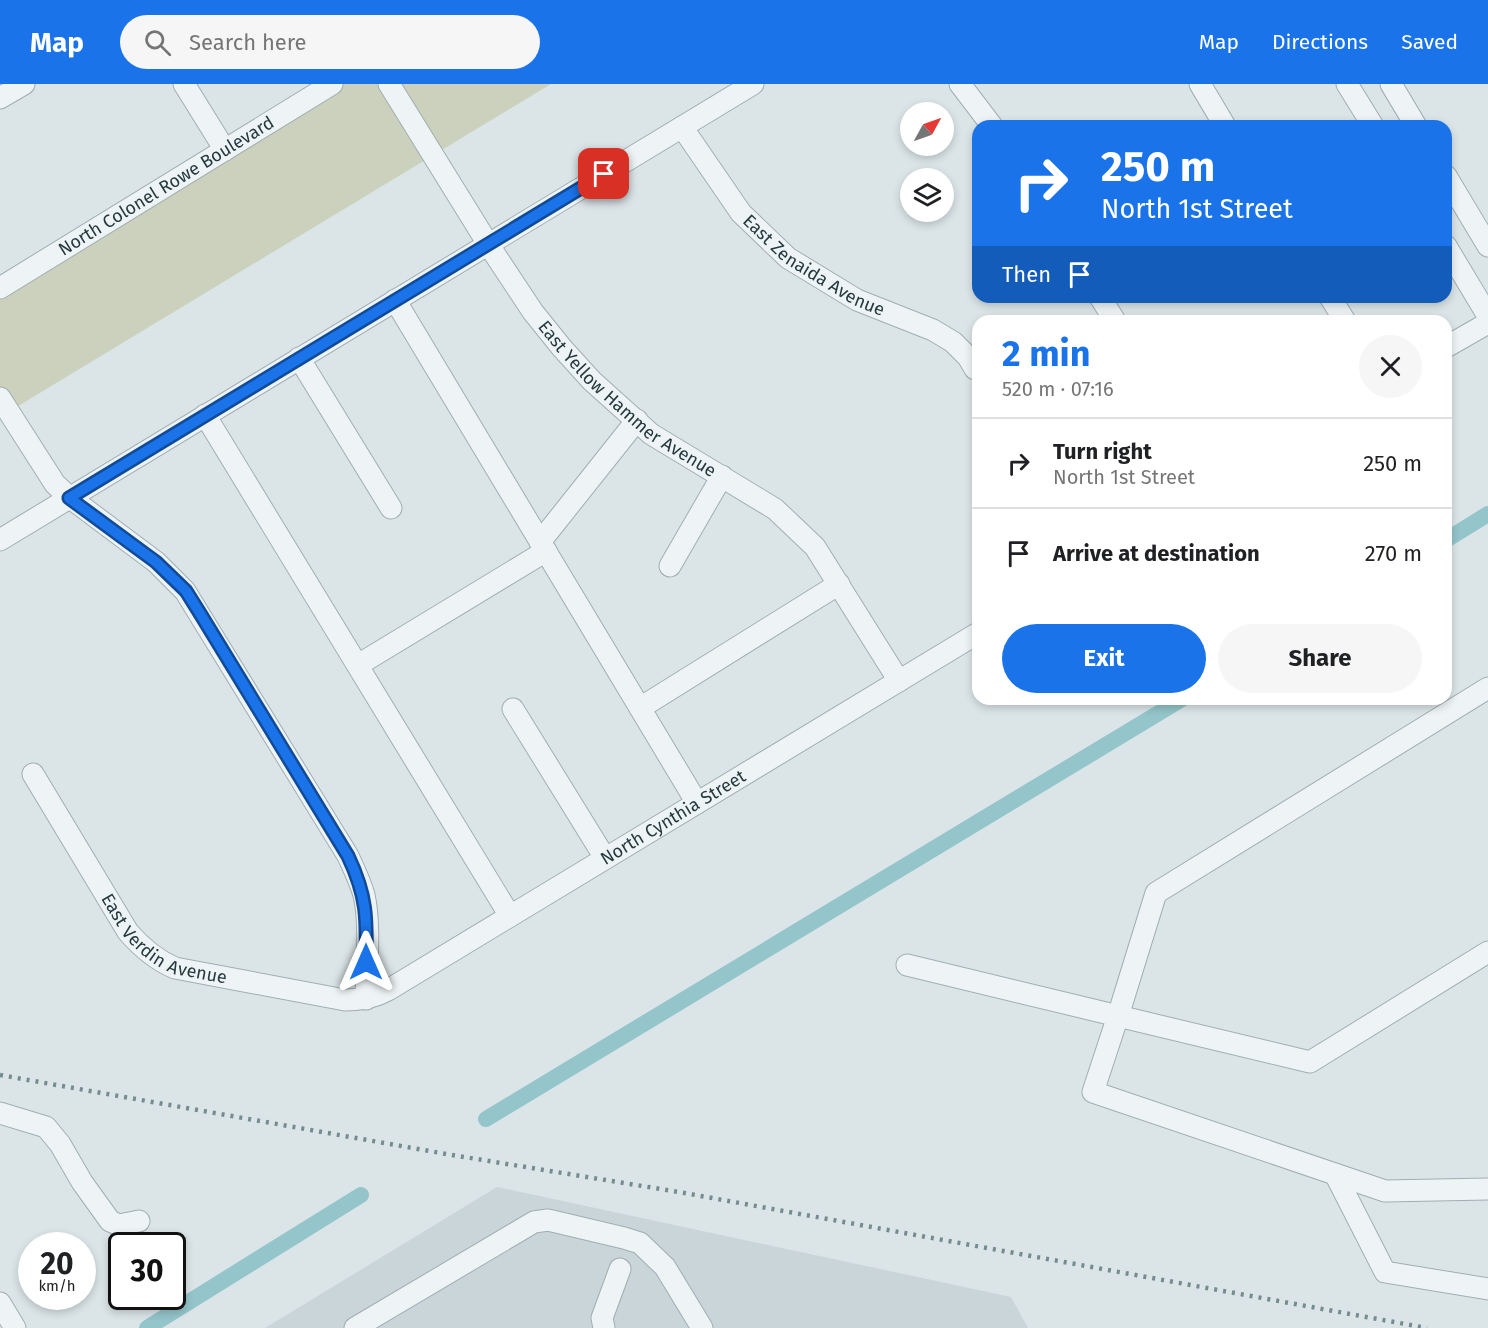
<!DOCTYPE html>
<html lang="en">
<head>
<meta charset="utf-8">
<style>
	:root { --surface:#fff; --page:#f6f6f6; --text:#202124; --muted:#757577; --line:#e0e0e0; --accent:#1a73e8 }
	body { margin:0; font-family:"Fira Sans",sans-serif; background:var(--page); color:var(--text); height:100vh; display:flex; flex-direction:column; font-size:22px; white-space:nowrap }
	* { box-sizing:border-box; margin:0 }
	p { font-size:20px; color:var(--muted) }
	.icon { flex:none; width:33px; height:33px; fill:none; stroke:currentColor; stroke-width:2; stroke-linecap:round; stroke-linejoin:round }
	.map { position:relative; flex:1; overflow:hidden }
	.details { position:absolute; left:972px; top:231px; width:480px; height:390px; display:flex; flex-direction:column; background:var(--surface); border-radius:18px; box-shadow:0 3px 9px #0003 }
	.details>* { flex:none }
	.top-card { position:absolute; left:972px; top:36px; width:480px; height:183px; border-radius:18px; box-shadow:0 3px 9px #0003; background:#1a73e8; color:#fff; overflow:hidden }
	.needle { width:39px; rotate:50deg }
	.fabs { position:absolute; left:900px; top:18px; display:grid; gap:12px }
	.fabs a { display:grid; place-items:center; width:54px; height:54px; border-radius:50%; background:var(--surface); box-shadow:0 3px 9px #0003; font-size:30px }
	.speed { position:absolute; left:18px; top:1148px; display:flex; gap:12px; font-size:30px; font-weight:700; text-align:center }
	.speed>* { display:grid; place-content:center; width:78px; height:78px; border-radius:50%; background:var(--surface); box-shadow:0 3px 9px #0003; line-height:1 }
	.speed small { font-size:15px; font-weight:400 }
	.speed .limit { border:3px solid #111; border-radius:9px; background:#fff; color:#111 }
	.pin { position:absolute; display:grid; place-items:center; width:51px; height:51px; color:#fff; margin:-26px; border-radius:12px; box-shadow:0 3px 9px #0006 }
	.me { position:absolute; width:66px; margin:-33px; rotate:0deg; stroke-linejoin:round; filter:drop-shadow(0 0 4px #0008) }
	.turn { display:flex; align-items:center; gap:21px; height:126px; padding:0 30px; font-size:27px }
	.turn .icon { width:78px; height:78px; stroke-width:2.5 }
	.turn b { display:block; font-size:42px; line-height:51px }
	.then { display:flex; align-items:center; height:57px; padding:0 30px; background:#0003; gap:12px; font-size:22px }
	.round { display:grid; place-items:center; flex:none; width:63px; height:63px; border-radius:32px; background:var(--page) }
	.overview { display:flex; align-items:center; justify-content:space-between; height:102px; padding:0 30px }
	h1 { font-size:36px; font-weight:700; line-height:45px; color:var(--accent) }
	.cta { display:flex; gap:12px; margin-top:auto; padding:12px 30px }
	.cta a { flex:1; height:69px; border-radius:36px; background:var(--accent); color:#fff; font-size:24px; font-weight:700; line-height:69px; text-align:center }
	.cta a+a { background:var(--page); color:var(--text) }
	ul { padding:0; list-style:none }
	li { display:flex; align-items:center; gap:18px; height:90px; padding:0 30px; border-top:2px solid var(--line) }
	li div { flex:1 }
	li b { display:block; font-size:22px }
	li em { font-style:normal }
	header { display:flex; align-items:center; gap:36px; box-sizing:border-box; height:84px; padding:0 30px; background:var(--accent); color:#fff }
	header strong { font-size:28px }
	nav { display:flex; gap:33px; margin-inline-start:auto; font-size:21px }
	.search { width:420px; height:54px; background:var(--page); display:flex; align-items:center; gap:15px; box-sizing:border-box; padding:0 21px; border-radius:33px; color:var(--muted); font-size:22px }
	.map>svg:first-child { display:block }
</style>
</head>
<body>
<header>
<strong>Map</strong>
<div class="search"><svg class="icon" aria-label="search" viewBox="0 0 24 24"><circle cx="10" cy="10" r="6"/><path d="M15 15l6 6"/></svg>Search here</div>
<nav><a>Map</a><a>Directions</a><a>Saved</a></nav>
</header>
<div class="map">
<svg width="1488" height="1244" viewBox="0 0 1488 1244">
	<rect width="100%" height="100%" fill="#dbe5e7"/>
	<path fill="#c9d5d9" d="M497,1103L1011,1213L1028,1244H265Z"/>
	<path fill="#cbd1bc" d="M342,0H551L0,333V206Z"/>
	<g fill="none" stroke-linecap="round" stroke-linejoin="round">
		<path stroke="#94c5ca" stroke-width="16" d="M1446,456L1488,430
			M486,1035L1182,615
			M147,1244L361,1111"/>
		<defs>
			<g id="minor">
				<path d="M184,0L225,66"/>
				<path id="s1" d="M389,0L488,160L533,228L562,264L592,297L651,350L775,425L815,463L899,597"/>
				<path d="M960,0L992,42"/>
				<path d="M1200,0L1225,42"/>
				<path d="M1347,0L1373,42"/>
				<path d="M1391,0L1416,42"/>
				<path d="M0,14L24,0"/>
				<path id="s2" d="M682,43L741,129L788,174L857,216L933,246L953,258L968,273L975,285"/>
				<path d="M1446,92L1488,162"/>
				<path d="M1446,162L1488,232"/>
				<path id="s3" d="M0,204L332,0"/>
				<path d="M1100,213L1115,237"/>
				<path d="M1330,213L1345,237"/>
				<path d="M395,216L697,719"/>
				<path d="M1446,263L1488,239"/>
				<path d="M299,274L391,424"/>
				<path d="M0,314L55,400L69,413L156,478L185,507L348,772C354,785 360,797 364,811C371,842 366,883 366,915"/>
				<path d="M205,331L510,832"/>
				<path d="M0,456L753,0"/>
				<path d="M540,458L637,336"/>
				<path d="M670,482L722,392"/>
				<path d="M358,581L546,467"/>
				<path d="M1488,604L1156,809L1118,932L1310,978L1488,868"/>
				<path d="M640,624L839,500"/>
				<path d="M513,625L605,774"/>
				<path id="s4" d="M33,690L128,848C142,864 156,876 175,884L345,916C361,916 374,914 388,906L978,549"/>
				<path d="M907,881L1118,932L1093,1008L1385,1107L1488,1105"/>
				<path d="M0,1029L46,1043L60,1060L82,1098L110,1137L119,1141L139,1137"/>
				<path d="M1335,1090L1385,1188L1488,1205"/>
				<path d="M0,1219L15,1244"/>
				<path d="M355,1244L534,1138L548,1136L624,1154L640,1159L665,1183L702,1244"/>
				<path d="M604,1244L602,1234L620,1185"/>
			</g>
		</defs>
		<use href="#minor" stroke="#a1aeb1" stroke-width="23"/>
		<use href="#minor" stroke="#eef4f5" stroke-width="21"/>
		<path stroke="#748c91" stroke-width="4.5" stroke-dasharray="3 6" stroke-linecap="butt" d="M0,991L452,1071L679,1108L1427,1244"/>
	</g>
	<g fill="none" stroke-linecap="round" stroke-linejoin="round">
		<defs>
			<path id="route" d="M366,878C367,834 367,812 348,772L201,531L186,507L156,478L69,414L604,90"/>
		</defs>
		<use href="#route" stroke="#114b97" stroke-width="15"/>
		<use href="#route" stroke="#1a73e8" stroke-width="10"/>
	</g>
	<g text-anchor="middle" stroke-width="4.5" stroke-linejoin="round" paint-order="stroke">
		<g font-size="18" fill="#25393e" stroke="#ebf3f5">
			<text dy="6" stroke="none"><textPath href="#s3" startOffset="195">North Colonel Rowe Boulevard</textPath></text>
			<text dy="6" stroke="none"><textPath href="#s2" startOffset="195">East Zenaida Avenue</textPath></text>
			<text dy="6" stroke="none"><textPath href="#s1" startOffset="399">East Yellow Hammer Avenue</textPath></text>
			<text dy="6" stroke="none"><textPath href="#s4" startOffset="795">North Cynthia Street</textPath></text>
			<text dy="6" stroke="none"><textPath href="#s4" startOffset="219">East Verdin Avenue</textPath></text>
		</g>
	</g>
</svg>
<div class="fabs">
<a><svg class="needle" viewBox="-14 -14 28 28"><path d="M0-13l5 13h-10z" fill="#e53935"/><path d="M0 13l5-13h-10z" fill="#757577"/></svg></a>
<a><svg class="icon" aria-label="layers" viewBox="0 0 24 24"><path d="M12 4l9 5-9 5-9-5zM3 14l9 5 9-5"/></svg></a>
</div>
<div class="speed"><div>20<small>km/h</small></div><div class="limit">30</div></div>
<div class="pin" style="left:604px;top:90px;background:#d93025"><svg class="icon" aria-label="arrive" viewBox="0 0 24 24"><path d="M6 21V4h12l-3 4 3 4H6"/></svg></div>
<svg class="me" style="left:366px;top:878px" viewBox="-20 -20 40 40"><path d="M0-17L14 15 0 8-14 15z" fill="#1a73e8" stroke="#fff" stroke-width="4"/></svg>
<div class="top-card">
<div class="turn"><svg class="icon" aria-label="right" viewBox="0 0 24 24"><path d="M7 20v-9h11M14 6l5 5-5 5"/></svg><div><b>250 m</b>North 1st Street</div></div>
<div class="then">Then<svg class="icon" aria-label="arrive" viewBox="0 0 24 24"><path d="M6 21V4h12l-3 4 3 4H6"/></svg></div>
</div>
<section class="details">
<div class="overview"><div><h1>2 min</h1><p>520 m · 07:16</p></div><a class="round"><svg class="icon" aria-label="close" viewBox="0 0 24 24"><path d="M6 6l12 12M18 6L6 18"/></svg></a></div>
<ul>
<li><svg class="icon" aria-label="right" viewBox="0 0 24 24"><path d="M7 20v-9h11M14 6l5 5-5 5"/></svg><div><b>Turn right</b><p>North 1st Street</p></div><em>250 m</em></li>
<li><svg class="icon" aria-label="arrive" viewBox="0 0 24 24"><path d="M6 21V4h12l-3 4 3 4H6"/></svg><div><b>Arrive at destination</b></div><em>270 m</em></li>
</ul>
<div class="cta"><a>Exit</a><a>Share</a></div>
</section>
</div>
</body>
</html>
